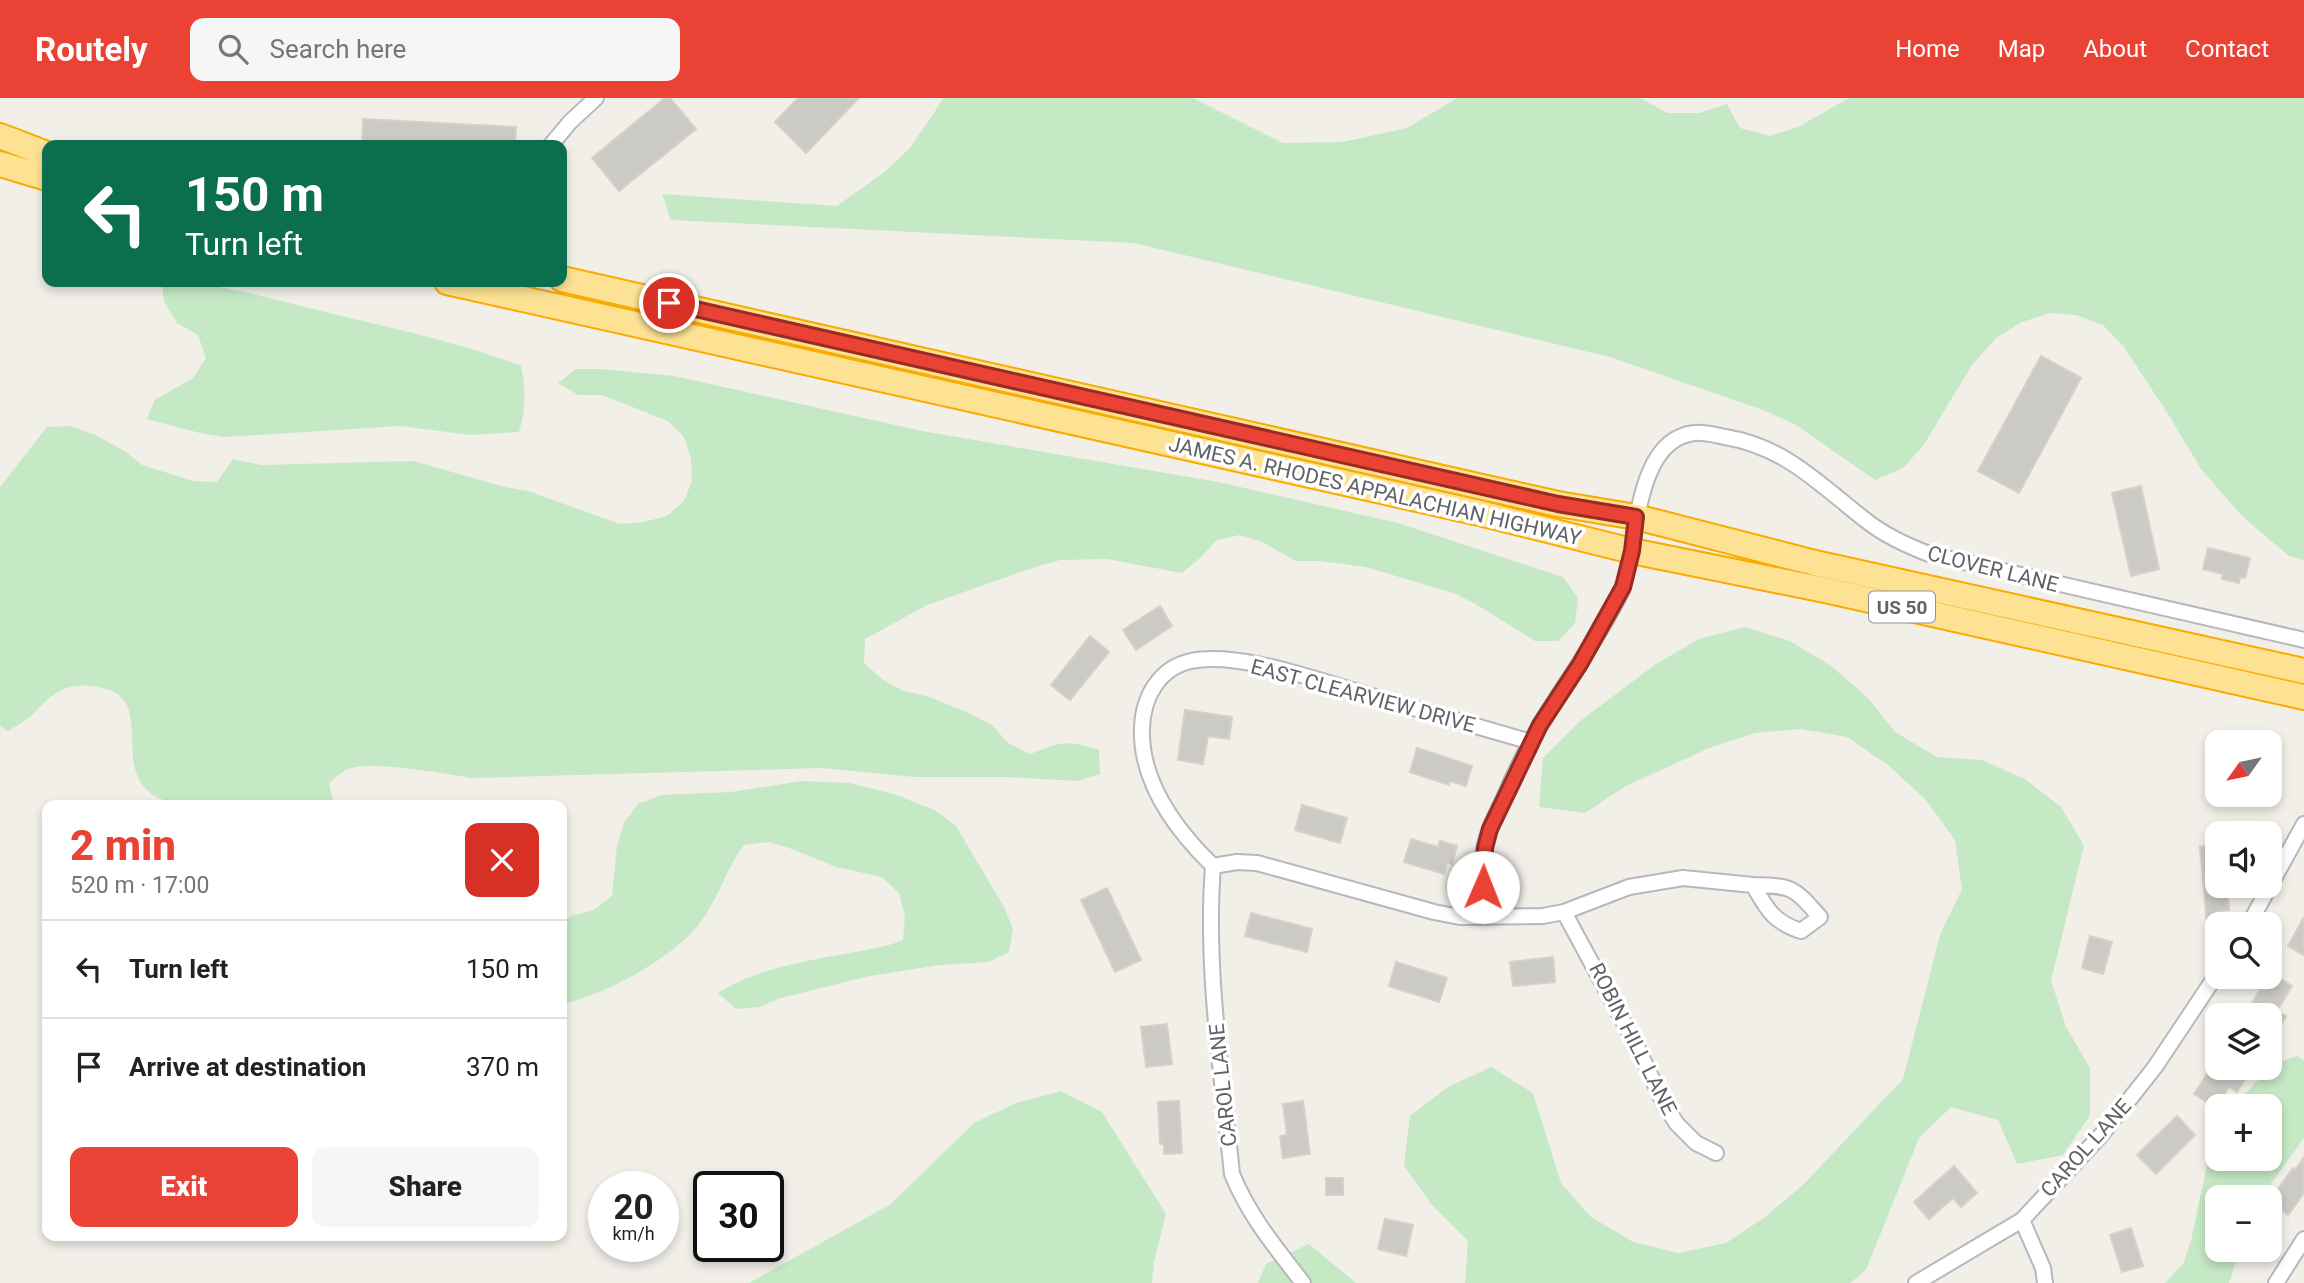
<!DOCTYPE html>
<html lang="en">
<head>
<meta charset="utf-8">
<style>
	:root { --surface:#fff; --page:#f6f6f6; --text:#222; --muted:#767676; --line:#e0e0e0; --accent:#ea4335 }
	body { margin:0; font-family:Roboto,sans-serif; background:var(--page); color:var(--text); height:100vh; display:flex; flex-direction:column; font-size:26px; white-space:nowrap }
	* { box-sizing:border-box; margin:0 }
	p { font-size:23px; color:var(--muted) }
	.icon { flex:none; width:38px; height:38px; fill:none; stroke:currentColor; stroke-width:2; stroke-linecap:round; stroke-linejoin:round }
	.map { position:relative; flex:1; overflow:hidden }
	.details { position:absolute; left:42px; top:702px; width:525px; height:441px; display:flex; flex-direction:column; background:var(--surface); border-radius:14px; box-shadow:0 4px 10px #0003 }
	.details>* { flex:none }
	.top-card { position:absolute; left:42px; top:42px; width:525px; height:147px; border-radius:14px; box-shadow:0 4px 10px #0003; background:#0b6e4f; color:#fff; overflow:hidden }
	.needle { width:46px; rotate:237deg }
	.buttons { position:absolute; left:2205px; top:632px; display:grid; gap:14px }
	.buttons a { display:grid; place-items:center; width:77px; height:77px; border-radius:14px; background:var(--surface); box-shadow:0 4px 10px #0003; font-size:35px }
	.speed { position:absolute; left:588px; top:1073px; display:flex; gap:14px; font-size:35px; font-weight:700; text-align:center }
	.speed>* { display:grid; place-content:center; width:91px; height:91px; border-radius:50%; background:var(--surface); box-shadow:0 4px 10px #0003; line-height:1 }
	.speed small { font-size:18px; font-weight:400 }
	.speed .limit { border:4px solid #111; border-radius:10px; background:#fff; color:#111 }
	.pin { position:absolute; display:grid; place-items:center; width:60px; height:60px; color:#fff; margin:-30px; border:4px solid #fff; border-radius:50%; box-shadow:0 2px 7px #0007 }
	.me { position:absolute; width:77px; margin:-38px; rotate:1deg; stroke-linejoin:round; filter:drop-shadow(0 0 5px #0008) }
	.turn { display:flex; align-items:center; gap:24px; height:147px; padding:0 28px; font-size:32px }
	.turn .icon { width:91px; height:91px; stroke-width:2.5 }
	.turn b { display:block; font-size:49px; line-height:60px }
	.round { display:grid; place-items:center; flex:none; width:74px; height:74px; border-radius:14px; background:var(--page) }
	.overview { display:flex; align-items:center; justify-content:space-between; height:119px; padding:0 28px }
	h1 { font-size:42px; font-weight:800; line-height:52px; color:var(--accent) }
	.cta { display:flex; gap:14px; margin-top:auto; padding:14px 28px }
	.cta a { flex:1; height:80px; border-radius:14px; background:var(--accent); color:#fff; font-size:28px; font-weight:800; line-height:80px; text-align:center }
	.cta a+a { background:var(--page); color:var(--text) }
	ul { padding:0; list-style:none }
	li { display:flex; align-items:center; gap:21px; height:98px; padding:0 28px; border-top:2px solid var(--line) }
	li div { flex:1 }
	li b { display:block; font-size:26px }
	li em { font-style:normal }
	header { display:flex; align-items:center; gap:42px; box-sizing:border-box; height:98px; padding:0 35px; background:var(--accent); color:#fff }
	header strong { font-size:33px }
	nav { display:flex; gap:38px; margin-inline-start:auto; font-size:24px }
	.search { width:490px; height:63px; background:var(--page); display:flex; align-items:center; gap:18px; box-sizing:border-box; padding:0 24px; border-radius:14px; color:var(--muted); font-size:26px }
	.map>svg:first-child { display:block }
</style>
</head>
<body>
<header>
<strong>Routely</strong>
<div class="search"><svg class="icon" aria-label="search" viewBox="0 0 24 24"><circle cx="10" cy="10" r="6"/><path d="M15 15l6 6"/></svg>Search here</div>
<nav><a>Home</a><a>Map</a><a>About</a><a>Contact</a></nav>
</header>
<div class="map">
<svg width="2304" height="1185" viewBox="0 0 2304 1185">
	<rect width="100%" height="100%" fill="#f1efe8"/>
	<path fill="#c5e8c5" d="M944,0H1193L1283,45L1343,44L1407,30L1457,0H1640L1668,15H1699L1727,6L1740,30L1770,38L1798,29L1849,0H2304V462L2289,458L2243,419L2201,371L2168,316L2124,249L2104,228L2077,217L2050,215L2022,224L1996,240L1972,267L1923,348L1903,370L1875,382L1796,327L1763,312L1610,259L1134,145L671,122L662,96L837,108L886,73L910,50Z
		M162,184C219,184 275,202 330,215C394,231 459,244 521,268C526,292 526,310 519,334L471,337L400,328L224,339L200,335L147,321L155,302L193,280L206,260L198,237L177,225L164,204Z
		M576,271H600L674,278L922,333L1218,384L1398,425L1563,479L1578,500L1575,525L1558,543H1535L1477,507L1456,496L1366,469L1320,463H1296L1262,444L1240,437L1217,442L1200,460L1182,475L1107,461L1060,462L1038,468L927,507L865,541L864,565L882,581L903,593L927,598L971,616L992,627L1008,645L1030,656C1061,644 1067,641 1099,652L1100,676L1077,683L1007,679H915L822,670L471,680C446,676 366,661 346,672C340,675 334,681 329,685L334,707H184C92,695 166,603 102,590C91,587 76,586 64,591C51,596 41,608 31,618C24,624 15,628 8,633L0,628V389L47,329L70,328L93,336L123,352L142,367L193,383L217,384L233,361L261,367L413,363L505,389L528,393L620,426L644,424L667,418L684,403L692,383L691,361L684,339L668,323L602,297H578L558,285Z
		M1745,529L1790,543L1831,568L1867,599L1895,634L1937,659L1982,662L2025,681L2061,709L2084,748L2051,882L2066,929L2090,970V1017L2063,1057L2017,1066L1998,1022L1951,1009L1919,1040L1866,1172L1850,1185H1465L1468,1143L1432,1107L1404,1068L1410,1018L1448,989L1491,969L1533,995L1561,1085L1591,1119L1633,1144L1678,1155L1726,1145L1765,1119L1803,1087L1903,981L1940,837L1962,791L1955,742L1926,702L1888,667L1847,639L1801,631L1755,635L1709,650L1624,689L1585,715L1539,709L1543,660L1579,624L1656,566L1699,541Z
		M802,683L849,685L894,696L936,713L956,728L1004,809L1013,831L1009,854L988,864L940,867L869,878L781,900L759,909L736,911L718,895C759,869 808,863 855,854C872,851 886,849 903,842L905,818L899,795L882,779L836,769L792,751L769,744L744,747C725,772 718,802 699,826C673,860 603,898 562,906V827L571,818L594,812L612,798L617,748L624,725L638,706L661,697L731,694Z
		M2297,958L2304,962V1040L2261,1099H2217V1152H2240L2229,1185H2165L2183,1166L2191,1143L2212,1043L2217,1031V1060H2270V1008H2233L2274,966Z
		M1061,993L1102,1014L1166,1116L1154,1164L1152,1185H749L891,1106L974,1025L1016,1005Z
		M1309,1146L1356,1185H1258L1266,1166Z"/>
	<path fill="#cccac5" stroke="#d6d1c6" stroke-width="2" d="M665,0H670L696,31L619,93L592,60Z
		M798,0H859L806,55L775,24Z
		M363,21L516,29L515,47H362Z
		M2041,258L2081,280L2019,395L1978,373Z
		M2141,388L2159,471L2131,478L2112,395Z
		M2208,450L2250,460L2245,480L2240,479L2239,485L2222,481L2223,476L2203,471Z
		M1160,508L1172,528L1136,552L1123,532Z
		M1090,538L1109,554L1070,602L1051,587Z
		M1185,612L1232,619L1229,641L1208,638L1203,666L1178,662Z
		M1417,650L1472,668L1466,688L1450,683L1449,687L1410,674Z
		M1302,707L1347,720L1340,745L1295,732Z
		M1411,741L1438,749L1440,743L1457,748L1452,766L1447,764L1444,776L1404,764Z
		M2217,747V788H2227L2229,812L2217,813V825H2207L2200,749Z
		M1107,790L1141,862L1115,874L1081,802Z
		M1251,815L1312,831L1307,854L1245,838Z
		M2304,819V857L2288,848Z
		M2090,838L2112,844L2103,876L2082,870Z
		M1553,859L1555,884L1513,888L1510,864Z
		M1396,864L1447,880L1439,904L1389,888Z
		M2275,877L2292,888L2277,913L2286,918L2270,944V917H2245L2261,890L2265,893Z
		M1167,926L1172,966L1146,969L1141,929Z
		M2217,961V970H2252L2237,994L2229,989L2216,1010L2194,996Z
		M1179,1003L1182,1055L1164,1056V1046H1160L1158,1004Z
		M1303,1003L1310,1056L1283,1060L1280,1038L1287,1037L1283,1006Z
		M2177,1018L2195,1037L2156,1076L2137,1057Z
		M2304,1059V1095L2288,1117L2270,1102L2293,1070L2295,1072Z
		M1954,1068L1977,1095L1961,1109L1953,1100L1929,1121L1914,1104Z
		M1326,1080H1343V1097H1326Z
		M1385,1121L1413,1127L1406,1158L1378,1151Z
		M2131,1130L2143,1168L2122,1174L2110,1137Z"/>
	<g fill="none" stroke-linecap="round" stroke-linejoin="round">
		<defs>
			<path id="street" d="M551,47L570,24L596,0
				M1213,768C1176,732 1140,683 1142,630C1143,599 1159,570 1191,563C1238,553 1316,582 1362,595C1418,611 1475,628 1531,644
				M1213,768L1237,764L1257,765L1434,814L1460,819L1543,818L1564,814L1629,789L1683,780L1753,787
				M1213,768C1205,870 1222,975 1232,1076C1249,1118 1276,1150 1303,1185
				M1753,787C1794,788 1793,789 1820,819L1801,833C1773,824 1767,811 1753,787Z
				M1564,814L1638,951L1665,1008L1677,1026L1696,1045L1716,1055
				M1485,818C1483,792 1479,764 1487,739C1491,726 1498,713 1504,700C1514,676 1526,652 1539,629C1556,599 1578,570 1595,540C1605,524 1616,506 1623,489C1638,446 1634,342 1694,335C1704,334 1715,337 1725,339C1787,349 1822,389 1868,424C1886,438 1908,448 1929,456L2304,542
				M2249,826L2304,726
				M2022,1122L2043,1170L2045,1185
				M1916,1185L2022,1122L2103,1035L2155,969L2217,876
				M2276,1185L2304,1141"/>
			<path id="highway" d="M0,38L47,56
				M0,66L47,80
				M562,181L1558,406L1636,419L1815,465L2304,573
				M447,184L1475,414L1632,453L1825,492L2304,599"/>
		</defs>
		<use href="#street" stroke="#b5b8bc" stroke-width="18"/>
		<use href="#highway" stroke="#f9ab00" stroke-width="28"/>
		<use href="#street" stroke="#fff" stroke-width="14"/>
		<use href="#highway" stroke="#fde293" stroke-width="24"/>
	</g>
	<g fill="none" stroke-linecap="round" stroke-linejoin="round">
		<defs>
			<path id="route" d="M669,205L1558,406L1636,419L1632,453L1623,489L1580,566L1540,627L1490,731L1485,750L1483,789"/>
		</defs>
		<use href="#route" stroke="#982c22" stroke-width="18"/>
		<use href="#route" stroke="#ea4335" stroke-width="12"/>
	</g>
	<g text-anchor="middle" stroke-width="7" stroke-linejoin="round" paint-order="stroke">
		<rect fill="#fff" stroke="#8f9295" stroke-width="2" x="1869" y="493.5" width="66" height="31" rx="5"/>
		<g font-size="19" font-weight="bold" fill="#5f6368">
			<text x="1902" y="516">US 50</text>
		</g>
		<g font-size="21" fill="#5f6368" stroke="#fff">
			<text transform="translate(1375 393) rotate(13)" y="7">JAMES A. RHODES APPALACHIAN HIGHWAY</text>
			<text transform="translate(1993 471) rotate(14)" y="7">CLOVER LANE</text>
			<text transform="translate(1363 598) rotate(15)" y="7">EAST CLEARVIEW DRIVE</text>
			<text transform="translate(1633 941) rotate(63)" y="7">ROBIN HILL LANE</text>
			<text transform="translate(1223 987) rotate(-96)" y="7">CAROL LANE</text>
			<text transform="translate(2086 1050) rotate(-48)" y="7">CAROL LANE</text>
		</g>
	</g>
</svg>
<div class="buttons">
<a><svg class="needle" viewBox="-14 -14 28 28"><path d="M0-13l5 13h-10z" fill="#e53935"/><path d="M0 13l5-13h-10z" fill="#767676"/></svg></a>
<a><svg class="icon" aria-label="sound" viewBox="0 0 24 24"><path d="M4 9h4l5-4v14l-5-4H4zM17 9q2 3 0 6"/></svg></a>
<a><svg class="icon" aria-label="search" viewBox="0 0 24 24"><circle cx="10" cy="10" r="6"/><path d="M15 15l6 6"/></svg></a>
<a><svg class="icon" aria-label="layers" viewBox="0 0 24 24"><path d="M12 4l9 5-9 5-9-5zM3 14l9 5 9-5"/></svg></a>
<a>+</a>
<a>−</a>
</div>
<div class="speed"><div>20<small>km/h</small></div><div class="limit">30</div></div>
<div class="pin" style="left:669px;top:205px;background:#d93025"><svg class="icon" aria-label="arrive" viewBox="0 0 24 24"><path d="M6 21V4h12l-3 4 3 4H6"/></svg></div>
<svg class="me" style="left:1483px;top:789px" viewBox="-20 -20 40 40"><circle r="19" fill="#fff"/><path d="M0-13L10 11 0 6-10 11z" fill="#ea4335"/></svg>
<div class="top-card">
<div class="turn"><svg class="icon" aria-label="left" viewBox="0 0 24 24"><path d="M17 20v-9H6M10 6l-5 5 5 5"/></svg><div><b>150 m</b>Turn left</div></div>
</div>
<section class="details">
<div class="overview"><div><h1>2 min</h1><p>520 m · 17:00</p></div><a class="round" style="background:#d93025;color:#fff"><svg class="icon" aria-label="close" viewBox="0 0 24 24"><path d="M6 6l12 12M18 6L6 18"/></svg></a></div>
<ul>
<li><svg class="icon" aria-label="left" viewBox="0 0 24 24"><path d="M17 20v-9H6M10 6l-5 5 5 5"/></svg><div><b>Turn left</b></div><em>150 m</em></li>
<li><svg class="icon" aria-label="arrive" viewBox="0 0 24 24"><path d="M6 21V4h12l-3 4 3 4H6"/></svg><div><b>Arrive at destination</b></div><em>370 m</em></li>
</ul>
<div class="cta"><a>Exit</a><a>Share</a></div>
</section>
</div>
</body>
</html>
